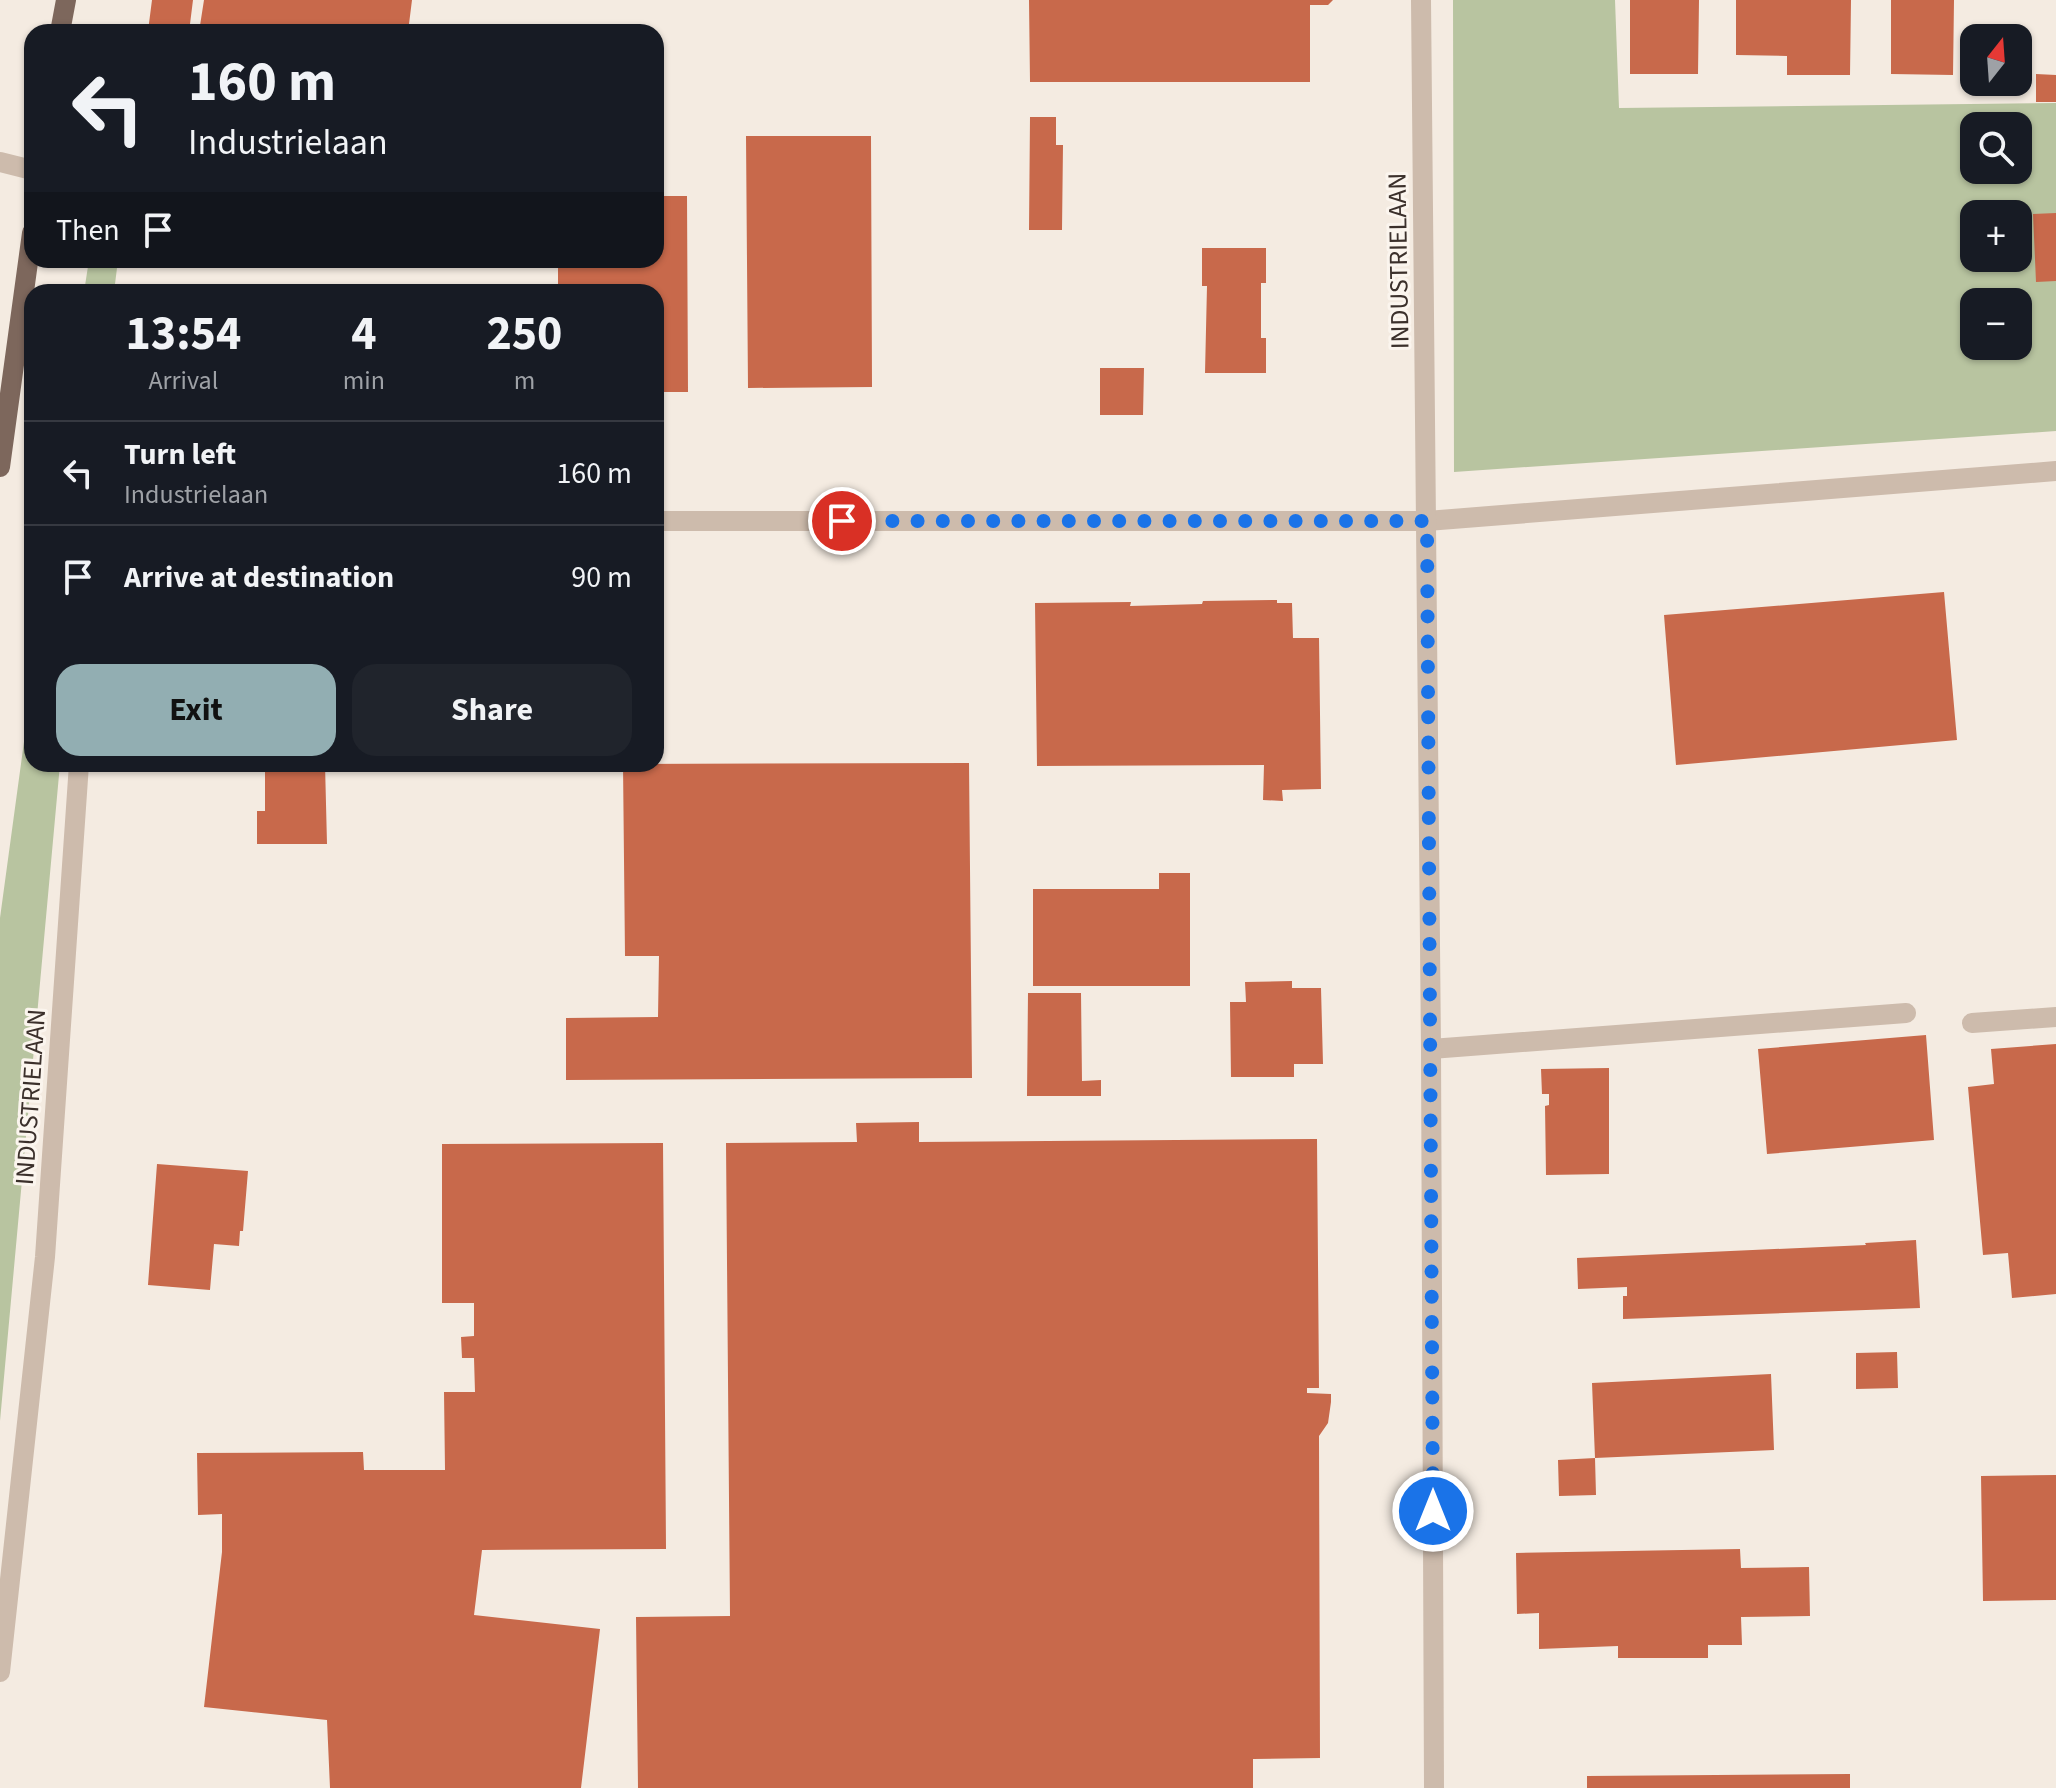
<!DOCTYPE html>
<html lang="en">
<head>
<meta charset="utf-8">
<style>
	:root { --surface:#171b24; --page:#20242c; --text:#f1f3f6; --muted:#9ea1a6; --line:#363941; --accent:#92aeb2 }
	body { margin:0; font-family:"Source Sans 3",sans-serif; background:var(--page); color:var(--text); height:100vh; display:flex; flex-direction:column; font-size:30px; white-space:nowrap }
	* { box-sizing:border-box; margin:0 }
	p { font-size:26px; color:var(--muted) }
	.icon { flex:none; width:44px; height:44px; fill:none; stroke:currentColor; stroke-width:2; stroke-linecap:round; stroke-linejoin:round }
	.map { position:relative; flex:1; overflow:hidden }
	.panel { position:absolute; left:24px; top:284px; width:640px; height:488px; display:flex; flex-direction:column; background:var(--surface); border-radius:24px; box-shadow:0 2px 6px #0004 }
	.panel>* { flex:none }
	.banner { position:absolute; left:24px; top:24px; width:640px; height:244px; border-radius:24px; box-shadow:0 2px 6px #0004; background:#171b24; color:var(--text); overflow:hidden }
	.needle { width:52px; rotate:17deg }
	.buttons { position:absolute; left:1960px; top:24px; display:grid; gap:16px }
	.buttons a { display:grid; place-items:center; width:72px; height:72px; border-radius:16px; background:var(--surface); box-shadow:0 2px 6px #0004; font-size:40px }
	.pin { position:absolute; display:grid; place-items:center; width:68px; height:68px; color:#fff; margin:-34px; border:4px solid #fff; border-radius:50%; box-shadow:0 2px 8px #0007 }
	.me { position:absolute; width:88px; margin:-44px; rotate:0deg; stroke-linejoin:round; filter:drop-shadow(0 0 6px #0008) }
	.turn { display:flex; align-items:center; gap:28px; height:168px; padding:0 32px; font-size:36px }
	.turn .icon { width:104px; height:104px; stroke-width:2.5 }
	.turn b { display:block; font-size:56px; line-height:68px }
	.then { display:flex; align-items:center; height:76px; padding:0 32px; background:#0003; gap:16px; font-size:30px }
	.eta { display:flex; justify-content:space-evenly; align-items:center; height:136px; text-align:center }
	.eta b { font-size:48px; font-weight:700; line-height:56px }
	.button { display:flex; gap:16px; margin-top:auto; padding:16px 32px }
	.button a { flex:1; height:92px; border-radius:24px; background:var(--accent); color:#111; font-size:32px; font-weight:700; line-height:92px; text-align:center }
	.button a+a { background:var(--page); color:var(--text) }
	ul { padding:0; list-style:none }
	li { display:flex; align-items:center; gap:24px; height:104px; padding:0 32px; border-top:2px solid var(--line) }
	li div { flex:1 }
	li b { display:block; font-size:30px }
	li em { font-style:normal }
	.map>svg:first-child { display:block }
</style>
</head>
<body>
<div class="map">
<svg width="2056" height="1788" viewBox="0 0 2056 1788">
	<rect width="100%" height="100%" fill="#f4ebe1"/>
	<path fill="#b8c4a0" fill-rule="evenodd" d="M1453,0H1615L1619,108L2056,103V431L1454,472ZM1974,126H2018V170H1974ZM1974,214H2018V258H1974ZM1974,302H2018V346H1974Z
		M89,260H118L114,292H84Z
		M32,683V764H60L0,1421V918Z"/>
	<path fill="#c8694b" d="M152,0H193L189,32L148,31Z
		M204,0H412L408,32H199Z
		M1029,0H1333L1328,5H1310V82H1030Z
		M1630,0H1699L1698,74H1630Z
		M1736,0H1851L1850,75H1787V56L1736,55Z
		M1891,0H1954L1953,75L1891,74Z
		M2036,74L2056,75V102H2036Z
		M1030,117H1056V145H1063L1062,230H1029Z
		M746,136H871L872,387L748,388Z
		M656,196H687L688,392H656V292H558V260H656Z
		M2056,213V281L2036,282L2033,214Z
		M1202,248H1266V283H1261V338H1266V373H1205L1207,286H1202Z
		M1100,368H1144L1143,415H1100Z
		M1944,592L1957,740L1676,765L1664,615Z
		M1277,600V603H1292L1293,638H1319L1321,789L1282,790L1283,801L1263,800L1264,765L1037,766L1035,603L1131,602L1130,606L1202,604L1203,601Z
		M969,763L972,1078L566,1080V1018L658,1017L659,956H625L623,764Z
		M265,764H325L327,844H257V811H265Z
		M1159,873H1190V986H1033V889H1159Z
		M1292,981V988H1321L1323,1064H1294V1077H1231L1230,1002H1246L1245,982Z
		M1028,993H1081L1082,1081L1101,1080V1096H1027Z
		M1926,1035L1934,1140L1767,1154L1758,1049Z
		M2056,1044V1294L2012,1298L2008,1253L1983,1255L1968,1087L1994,1084L1991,1049Z
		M1609,1068V1174L1546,1175L1545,1106L1549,1105V1094H1542L1541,1069Z
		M919,1122V1142L1317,1139L1319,1388H1307V1393L1331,1394V1402L1328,1423L1319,1436L1320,1758L1253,1759V1788H638L636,1617L730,1616L726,1143L857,1142L856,1123Z
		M663,1143L666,1549L482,1550L474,1615L600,1629L581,1788H330L327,1720L204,1707L222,1552V1514L198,1515L197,1453L363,1452L364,1470H445L444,1392H475L474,1358H462L461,1337L474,1336V1303H442V1144Z
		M157,1164L248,1171L243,1231H240L239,1246L214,1244L210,1290L148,1285Z
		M1916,1240L1920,1308L1623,1319V1296H1627V1287L1578,1289L1577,1258L1866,1245L1865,1243Z
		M1897,1352L1898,1388L1856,1389V1353Z
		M1771,1374L1774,1450L1595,1458L1592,1383Z
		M1595,1458L1596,1495L1559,1496L1558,1460Z
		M2056,1475V1600L1983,1601L1981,1476Z
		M1740,1549L1741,1568L1809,1567L1810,1616L1741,1617L1742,1645H1708V1658H1618V1646L1539,1649V1613L1517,1614L1516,1553Z
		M1850,1774V1788H1587V1776Z"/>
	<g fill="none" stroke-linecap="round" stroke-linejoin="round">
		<path stroke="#cdbbac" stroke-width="20" d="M1427,521L2056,471
			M1972,1023L2056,1017
			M1431,1049L1906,1013"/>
		<path stroke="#cdbbac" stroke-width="20" d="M1421,0L1431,1049L1434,1788
			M0,162L32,170
			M656,521H1427
			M0,1672L45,1257L79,764"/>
		<path stroke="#7d675c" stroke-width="20" d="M60,32L66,0
			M0,467L32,233"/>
	</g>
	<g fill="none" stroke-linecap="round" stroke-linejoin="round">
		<path stroke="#1a73e8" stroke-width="14" stroke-dasharray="0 25.2" d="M842,521H1427L1433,1511"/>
	</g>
	<g text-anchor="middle" stroke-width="6" stroke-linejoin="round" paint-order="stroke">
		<g font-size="26" fill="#3b302b" stroke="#fbf5ee">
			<text transform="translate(1398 261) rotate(-91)" y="9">INDUSTRIELAAN</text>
			<text transform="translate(30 1097) rotate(-86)" y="9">INDUSTRIELAAN</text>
		</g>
	</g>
</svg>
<div class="buttons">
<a><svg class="needle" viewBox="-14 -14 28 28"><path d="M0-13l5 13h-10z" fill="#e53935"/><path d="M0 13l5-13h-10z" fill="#9ea1a6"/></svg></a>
<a><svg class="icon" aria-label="search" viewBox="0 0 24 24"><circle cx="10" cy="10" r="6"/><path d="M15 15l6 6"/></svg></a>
<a>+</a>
<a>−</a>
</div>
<div class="pin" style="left:842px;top:521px;background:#d93025"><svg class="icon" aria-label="arrive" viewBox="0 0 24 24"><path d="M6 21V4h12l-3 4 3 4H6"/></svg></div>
<svg class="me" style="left:1433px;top:1511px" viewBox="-20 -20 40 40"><circle r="17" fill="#1a73e8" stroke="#fff" stroke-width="3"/><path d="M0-11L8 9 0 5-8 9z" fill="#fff"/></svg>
<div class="banner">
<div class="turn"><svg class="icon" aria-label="left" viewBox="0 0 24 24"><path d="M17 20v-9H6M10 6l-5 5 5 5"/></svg><div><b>160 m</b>Industrielaan</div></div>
<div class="then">Then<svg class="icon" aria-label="arrive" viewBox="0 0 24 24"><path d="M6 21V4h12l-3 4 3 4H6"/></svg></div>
</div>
<section class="panel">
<div class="eta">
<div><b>13:54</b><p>Arrival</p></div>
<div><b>4</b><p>min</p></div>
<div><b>250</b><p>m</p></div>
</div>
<ul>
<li><svg class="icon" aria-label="left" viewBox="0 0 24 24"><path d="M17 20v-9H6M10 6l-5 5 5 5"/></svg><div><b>Turn left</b><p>Industrielaan</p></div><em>160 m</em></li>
<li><svg class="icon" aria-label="arrive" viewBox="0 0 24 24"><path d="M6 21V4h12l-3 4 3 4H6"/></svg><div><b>Arrive at destination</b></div><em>90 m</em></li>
</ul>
<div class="button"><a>Exit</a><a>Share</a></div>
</section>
</div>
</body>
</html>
